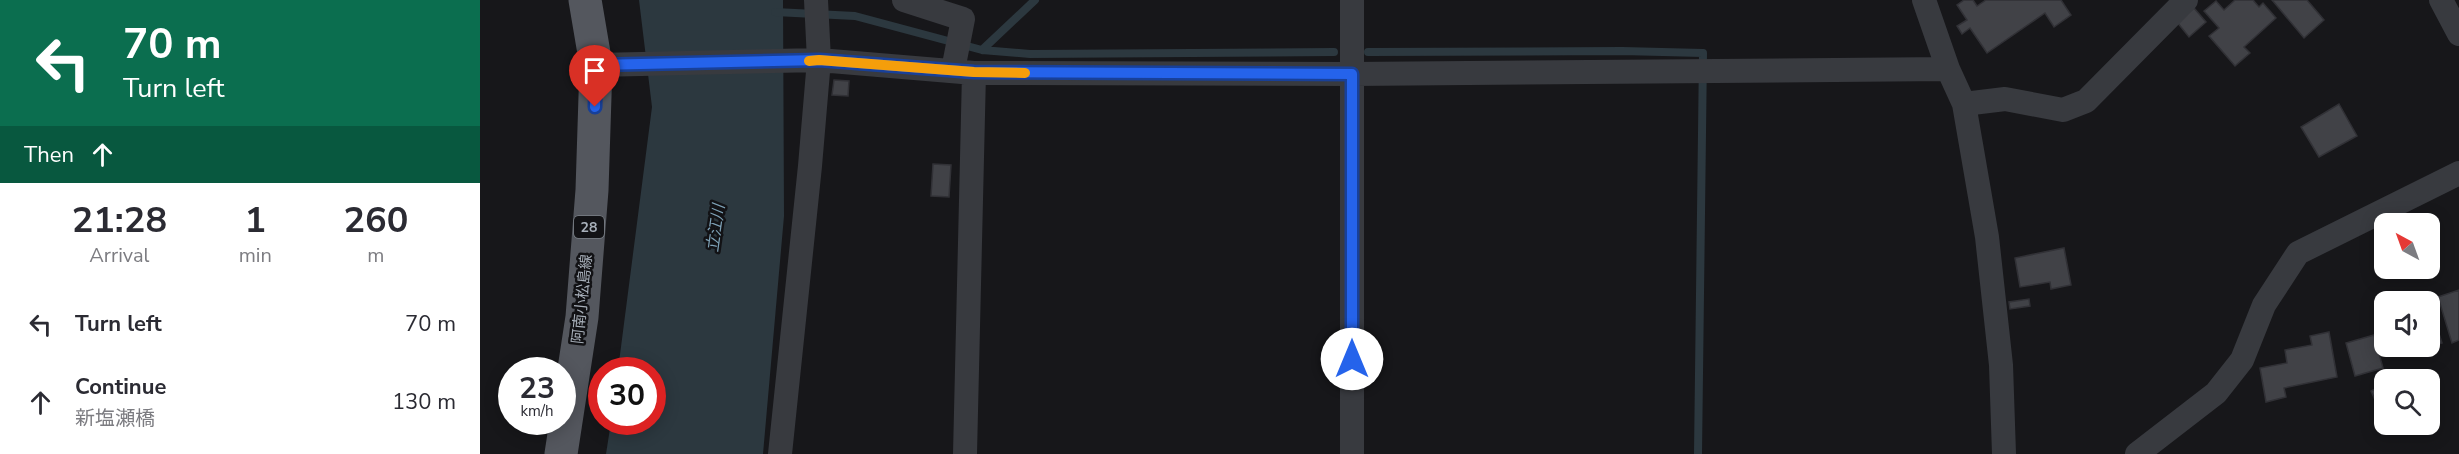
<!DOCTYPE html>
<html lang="en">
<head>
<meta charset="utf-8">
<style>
	:root { --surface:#fff; --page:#f2f2f3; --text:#2b2b33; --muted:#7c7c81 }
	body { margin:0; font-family:"Nunito Sans","Noto Sans JP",sans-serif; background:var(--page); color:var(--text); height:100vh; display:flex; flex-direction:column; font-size:22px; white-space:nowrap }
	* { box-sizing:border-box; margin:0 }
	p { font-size:20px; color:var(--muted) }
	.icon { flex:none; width:33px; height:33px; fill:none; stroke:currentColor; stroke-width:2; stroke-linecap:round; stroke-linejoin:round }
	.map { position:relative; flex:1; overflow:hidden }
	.side { display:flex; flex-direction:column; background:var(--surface); width:480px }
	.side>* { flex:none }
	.guide { background:#0b6e4f; color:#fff; overflow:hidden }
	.needle { width:39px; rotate:319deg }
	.tools { position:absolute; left:1894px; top:213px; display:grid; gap:12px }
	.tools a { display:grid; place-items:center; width:66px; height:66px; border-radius:12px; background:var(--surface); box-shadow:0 3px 15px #0003; font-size:30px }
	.speed { position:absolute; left:18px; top:357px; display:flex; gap:12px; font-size:30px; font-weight:700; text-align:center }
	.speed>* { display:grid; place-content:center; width:78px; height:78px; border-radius:50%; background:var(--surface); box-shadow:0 3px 15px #0003; line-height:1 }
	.speed small { font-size:15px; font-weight:400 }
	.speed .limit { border:9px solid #d22; background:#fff; color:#111 }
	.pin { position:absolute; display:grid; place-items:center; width:51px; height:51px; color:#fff; margin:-62px -26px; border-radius:50% 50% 50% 0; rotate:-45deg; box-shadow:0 0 6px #0007 }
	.pin .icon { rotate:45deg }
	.me { position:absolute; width:66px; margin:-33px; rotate:0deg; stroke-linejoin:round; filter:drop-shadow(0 0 4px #0008) }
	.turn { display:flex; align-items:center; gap:21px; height:126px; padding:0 24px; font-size:27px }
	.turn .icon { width:78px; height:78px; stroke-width:2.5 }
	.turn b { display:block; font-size:42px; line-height:51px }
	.then { display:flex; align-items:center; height:57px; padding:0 24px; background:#0003; gap:12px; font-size:22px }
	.eta { display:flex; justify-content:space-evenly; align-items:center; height:102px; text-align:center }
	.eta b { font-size:36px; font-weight:700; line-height:42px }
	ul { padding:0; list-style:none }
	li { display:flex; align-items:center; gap:18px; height:78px; padding:0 24px }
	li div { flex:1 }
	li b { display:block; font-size:22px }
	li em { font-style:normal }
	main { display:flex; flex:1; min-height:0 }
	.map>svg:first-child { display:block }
</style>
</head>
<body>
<main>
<section class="side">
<div class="guide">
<div class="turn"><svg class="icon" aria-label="left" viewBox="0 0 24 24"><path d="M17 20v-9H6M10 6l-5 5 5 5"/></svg><div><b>70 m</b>Turn left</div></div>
<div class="then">Then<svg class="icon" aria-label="ahead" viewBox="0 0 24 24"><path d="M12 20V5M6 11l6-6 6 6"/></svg></div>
</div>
<div class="eta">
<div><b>21:28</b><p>Arrival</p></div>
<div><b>1</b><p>min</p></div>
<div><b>260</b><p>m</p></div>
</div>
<ul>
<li><svg class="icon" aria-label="left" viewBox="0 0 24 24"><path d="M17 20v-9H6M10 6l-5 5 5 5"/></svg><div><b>Turn left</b></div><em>70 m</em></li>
<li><svg class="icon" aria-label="ahead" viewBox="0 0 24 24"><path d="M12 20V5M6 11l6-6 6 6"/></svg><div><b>Continue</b><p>新塩瀬橋</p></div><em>130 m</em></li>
</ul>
</section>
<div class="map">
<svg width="1979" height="454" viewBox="0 0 1979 454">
	<rect width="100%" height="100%" fill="#17171a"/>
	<path fill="#2c383f" d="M159,0H303L304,216L283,454H126L131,422H172V370H138L172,107Z"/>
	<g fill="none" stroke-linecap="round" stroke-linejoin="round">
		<path stroke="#2c383f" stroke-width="8" d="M295,12L375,16L502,50L550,54L854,52
			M502,50L555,0
			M888,52L1142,51L1223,53L1218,454"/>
	</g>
	<path fill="#414247" stroke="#313136" stroke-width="1.5" d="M1484,0H1493L1497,6L1506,0H1581L1591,15L1574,27L1565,13L1507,53L1490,28L1482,34L1477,26L1487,20L1477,5Z
		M1755,0H1773L1779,7L1783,3L1796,18L1764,47L1770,53L1755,66L1729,36L1739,28L1724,11L1736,1L1744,10Z
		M1792,0H1827L1844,20L1824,38Z
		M1714,8L1726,22L1709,37L1697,22Z
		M354,80L369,81L368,96L352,95Z
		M1859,104L1877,136L1839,157L1821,127Z
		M453,164L471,165L469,197L451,196Z
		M1584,248L1591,285L1571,289L1570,282L1540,287L1535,258Z
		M1979,290V340L1972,343L1958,297Z
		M1946,294L1948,302H1924Z
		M1549,299L1550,306L1530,309L1529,302Z
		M1950,306L1962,343L1950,346Z
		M1849,332L1857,377L1804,388L1806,397L1786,402L1780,368L1807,363L1805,350L1832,345L1830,336Z
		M1894,335L1903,368L1875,376L1866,343Z
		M1913,346H1950L1921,356L1919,348L1914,349Z
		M1905,384V400L1897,404L1891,391Z"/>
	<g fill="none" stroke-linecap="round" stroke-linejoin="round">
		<path stroke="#383a3f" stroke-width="24" d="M424,0L483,19L473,70
			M872,0V454
			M1444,0L1468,69L1484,104L1507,237L1521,365L1524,454
			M1961,0L1979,34
			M116,65L339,60L494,73L872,74L1468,69
			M1484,104L1525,99L1583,110L1606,101L1706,0
			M300,454L330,166L339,60L336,0
			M485,454L494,73
			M1657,454L1736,393L1762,360L1784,305L1818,253L1979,173"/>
		<path stroke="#54575e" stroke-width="33" d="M81,454L102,317L112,190L116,65L105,0"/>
	</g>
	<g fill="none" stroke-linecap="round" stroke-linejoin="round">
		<defs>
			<path id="route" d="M115,107L116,65L339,60L494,72L872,74V359"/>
		</defs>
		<use href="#route" stroke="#184099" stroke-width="15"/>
		<use href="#route" stroke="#2563eb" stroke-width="10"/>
		<path stroke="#f59e0b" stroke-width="10" d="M329,61L339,60L494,72L545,73"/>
	</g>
	<g text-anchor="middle" stroke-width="5" stroke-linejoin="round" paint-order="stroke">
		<rect fill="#121215" stroke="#7b8188" stroke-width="1.5" x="94" y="216" width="30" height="22" rx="4.5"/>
		<g font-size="14" font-weight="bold" fill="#a8b0ba">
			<text x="109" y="232">28</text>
		</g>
		<g font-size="15" fill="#a8b0ba" stroke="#121215">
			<text transform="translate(102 299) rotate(-84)" y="5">阿南小松島線</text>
		</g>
		<g font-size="16" font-style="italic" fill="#7ea2b7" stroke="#121215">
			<text transform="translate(235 228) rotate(-82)" y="6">立江川</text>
		</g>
	</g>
</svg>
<div class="tools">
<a><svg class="needle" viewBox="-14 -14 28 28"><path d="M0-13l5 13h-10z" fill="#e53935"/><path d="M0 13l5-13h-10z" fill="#7c7c81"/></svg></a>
<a><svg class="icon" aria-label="sound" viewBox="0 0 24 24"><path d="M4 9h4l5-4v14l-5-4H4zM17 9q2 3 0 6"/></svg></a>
<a><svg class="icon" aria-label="search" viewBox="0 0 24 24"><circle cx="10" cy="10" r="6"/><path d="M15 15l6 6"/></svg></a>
</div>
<div class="speed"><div>23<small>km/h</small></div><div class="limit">30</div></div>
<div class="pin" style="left:115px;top:107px;background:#d93025"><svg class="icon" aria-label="arrive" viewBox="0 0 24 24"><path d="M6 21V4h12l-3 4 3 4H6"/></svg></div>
<svg class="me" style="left:872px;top:359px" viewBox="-20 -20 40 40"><circle r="19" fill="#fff"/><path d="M0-13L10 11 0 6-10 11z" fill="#2563eb"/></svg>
</div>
</main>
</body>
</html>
